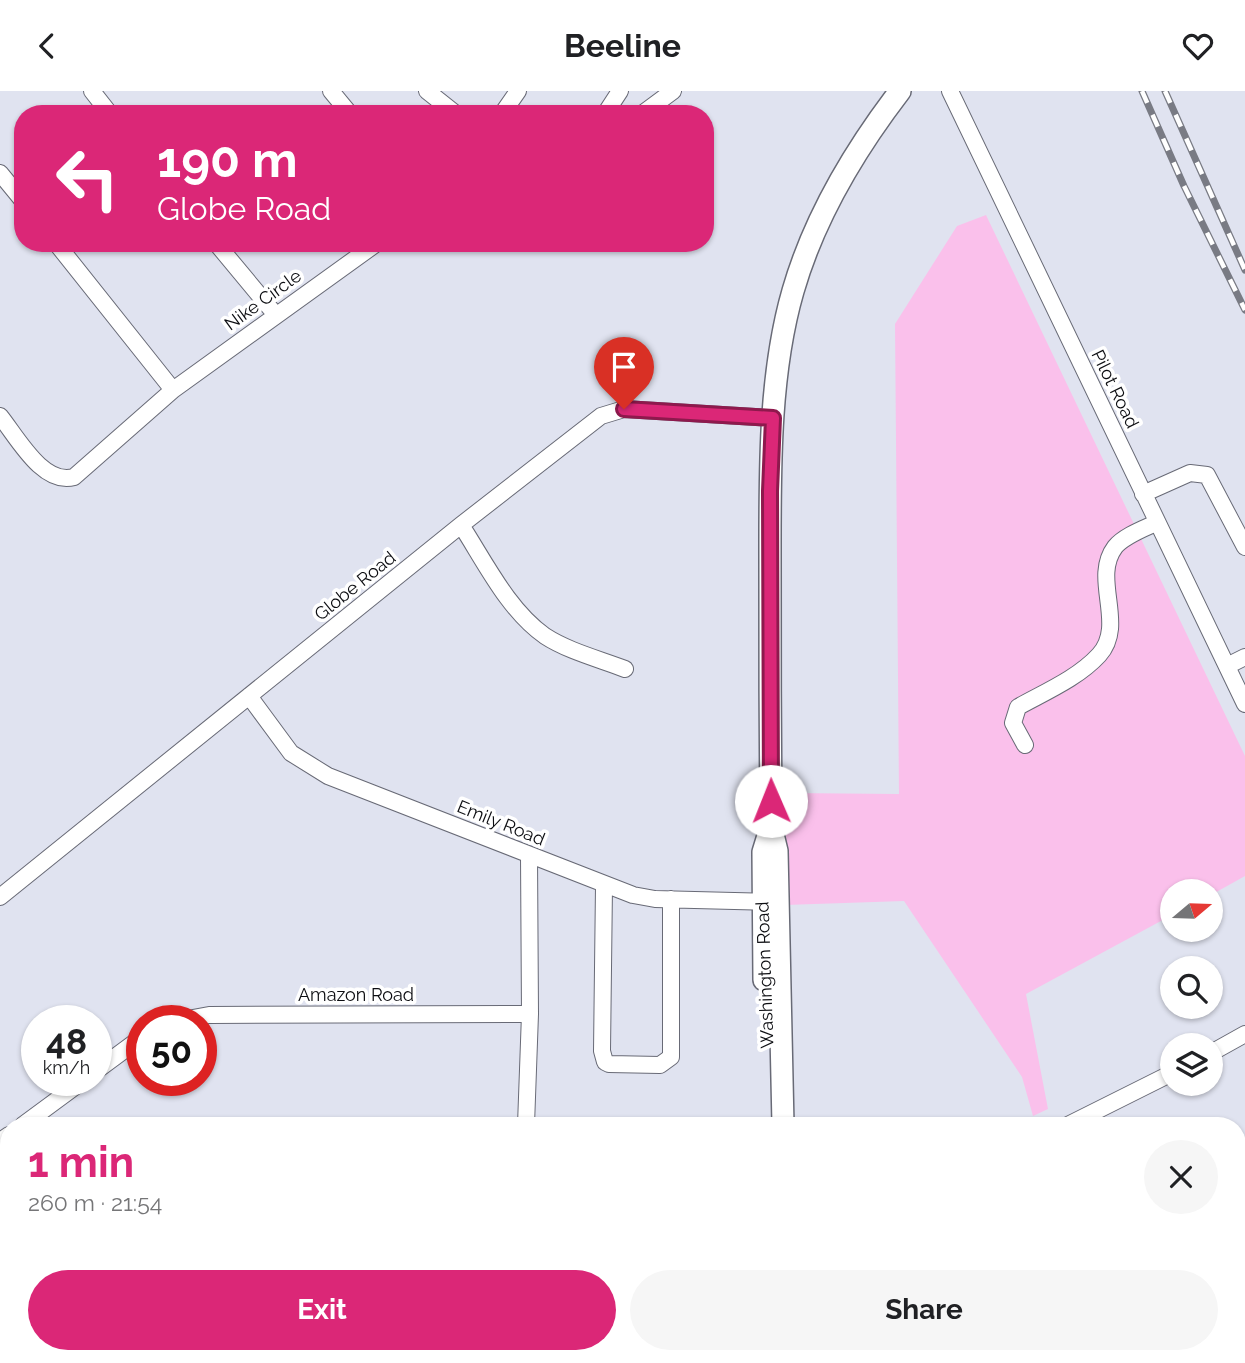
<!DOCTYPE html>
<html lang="en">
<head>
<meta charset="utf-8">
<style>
	:root { --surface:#fff; --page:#f6f6f6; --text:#202124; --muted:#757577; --accent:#db2777 }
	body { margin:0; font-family:Raleway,sans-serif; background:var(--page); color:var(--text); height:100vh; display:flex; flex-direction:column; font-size:26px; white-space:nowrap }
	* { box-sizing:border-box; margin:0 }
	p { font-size:23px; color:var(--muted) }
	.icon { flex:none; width:38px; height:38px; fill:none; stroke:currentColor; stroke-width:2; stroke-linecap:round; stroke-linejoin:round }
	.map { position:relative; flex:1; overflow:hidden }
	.sheet { position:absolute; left:0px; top:1026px; width:1246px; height:247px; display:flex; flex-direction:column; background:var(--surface); border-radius:28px 28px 0 0; box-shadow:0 2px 5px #0004 }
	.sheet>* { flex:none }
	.top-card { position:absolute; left:14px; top:14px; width:700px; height:147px; border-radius:28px; box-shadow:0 2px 5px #0004; background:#db2777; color:#fff; overflow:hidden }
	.needle { width:46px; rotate:71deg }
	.tools { position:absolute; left:1160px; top:788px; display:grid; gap:14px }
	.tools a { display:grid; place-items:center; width:63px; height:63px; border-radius:50%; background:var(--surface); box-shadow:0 2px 5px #0004; font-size:35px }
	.speed { position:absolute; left:21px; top:914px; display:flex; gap:14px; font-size:35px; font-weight:700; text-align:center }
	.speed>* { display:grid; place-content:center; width:91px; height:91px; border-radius:50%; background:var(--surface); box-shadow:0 2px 5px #0004; line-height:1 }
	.speed small { font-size:18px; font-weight:400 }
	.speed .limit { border:10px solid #d22; background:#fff; color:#111 }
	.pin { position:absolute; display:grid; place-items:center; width:60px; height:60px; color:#fff; margin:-72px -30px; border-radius:50% 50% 50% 0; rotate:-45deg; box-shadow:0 0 7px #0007 }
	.pin .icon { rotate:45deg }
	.me { position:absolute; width:77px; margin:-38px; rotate:359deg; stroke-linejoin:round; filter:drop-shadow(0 0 5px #0008) }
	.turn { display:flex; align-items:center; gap:24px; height:147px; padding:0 28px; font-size:32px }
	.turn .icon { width:91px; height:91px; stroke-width:2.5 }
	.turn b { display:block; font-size:49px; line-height:60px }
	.round { display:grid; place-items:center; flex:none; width:74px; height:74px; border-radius:37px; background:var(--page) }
	.summary { display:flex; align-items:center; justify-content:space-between; height:119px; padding:0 28px }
	h1 { font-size:42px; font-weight:700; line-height:52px; color:var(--accent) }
	.button { display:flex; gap:14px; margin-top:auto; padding:14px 28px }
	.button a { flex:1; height:80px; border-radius:42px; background:var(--accent); color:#fff; font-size:28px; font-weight:700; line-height:80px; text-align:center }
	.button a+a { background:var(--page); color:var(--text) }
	header { display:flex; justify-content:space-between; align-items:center; height:91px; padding:0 28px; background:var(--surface); font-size:32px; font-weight:700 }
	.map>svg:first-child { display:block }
</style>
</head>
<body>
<header><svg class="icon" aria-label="back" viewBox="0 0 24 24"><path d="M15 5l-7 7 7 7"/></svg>Beeline<svg class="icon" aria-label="heart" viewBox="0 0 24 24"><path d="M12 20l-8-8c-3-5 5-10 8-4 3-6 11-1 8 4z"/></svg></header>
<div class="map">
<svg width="1245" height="1272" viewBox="0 0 1245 1272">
	<rect width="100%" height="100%" fill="#e0e3f0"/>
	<path fill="#fac0eb" d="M986,124L1245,665V785L1211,804V800H1172V824L1026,903L1048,1018L1033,1025L1022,986L904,810L785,814L786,702L899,703L895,233L957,135Z"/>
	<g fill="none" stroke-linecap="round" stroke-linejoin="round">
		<path stroke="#75daf5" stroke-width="4.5" d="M1237,1131H1245
			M818,1266L834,1264"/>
		<defs>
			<path id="minor" d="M92,0L110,23
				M331,0L350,23
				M427,0L456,23
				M950,0L1245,613
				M502,23L518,0
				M605,23L620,0
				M642,23L673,0
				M0,82L23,110
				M56,152L173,299
				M216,152L275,223
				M0,325C17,346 43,395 74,386L173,299L377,152
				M1143,403L1190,382L1207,384L1245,456
				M461,434C485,471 508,519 545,545C568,560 599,568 625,578
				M1227,575L1245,566
				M249,605L291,662L328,685L633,804L655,808L774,811
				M1025,654L1013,632L1018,616C1045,601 1078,587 1099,564C1127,533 1091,488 1115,456C1124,445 1143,438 1156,432
				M604,795L602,960L605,971L609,973L660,974L671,966V808
				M0,806L461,434L601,325L624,318L773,327
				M182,929L209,924L530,923
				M1211,962L1245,943
				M96,980L142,946
				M23,1034L84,989
				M526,1034L530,923L529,765
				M1068,1034L1172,982
				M0,1050L9,1044
				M0,1259L9,1261
				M31,1264H38
				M438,1272L452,1264"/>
			<path id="major" d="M764,889L763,761L771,735
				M783,1034L777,760L771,735C770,645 770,554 770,464C770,378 769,283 793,200C814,127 854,60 900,0
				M787,1264V1272"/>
		</defs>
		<use href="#minor" stroke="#686a76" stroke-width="18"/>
		<use href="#major" stroke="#686a76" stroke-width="24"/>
		<use href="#minor" stroke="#fff" stroke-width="16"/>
		<use href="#major" stroke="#fff" stroke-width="21"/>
		<defs>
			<path id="rail" d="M1142,0L1184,95L1245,219
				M1165,0L1245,179"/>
		</defs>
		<use href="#rail" stroke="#797b84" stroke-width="7"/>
		<use href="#rail" stroke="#fff" stroke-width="4.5" stroke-dasharray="13" stroke-linecap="butt"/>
	</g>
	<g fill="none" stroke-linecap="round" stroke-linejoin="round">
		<defs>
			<path id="route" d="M624,318L773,327L770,400L771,710"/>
		</defs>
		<use href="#route" stroke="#8e194d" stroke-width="18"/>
		<use href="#route" stroke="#db2777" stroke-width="12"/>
	</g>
	<g text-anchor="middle" stroke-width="7" stroke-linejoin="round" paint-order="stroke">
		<g font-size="18" fill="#0c0d11" stroke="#fff">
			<text transform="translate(263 209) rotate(-36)" y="6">Nike Circle</text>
			<text transform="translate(1115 298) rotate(64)" y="6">Pilot Road</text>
			<text transform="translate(355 495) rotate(-39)" y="6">Globe Road</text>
			<text transform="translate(501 732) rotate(22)" y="6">Emily Road</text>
			<text transform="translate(765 884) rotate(-92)" y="6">Washington Road</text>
			<text x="356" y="910">Amazon Road</text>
		</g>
	</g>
</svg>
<div class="tools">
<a><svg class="needle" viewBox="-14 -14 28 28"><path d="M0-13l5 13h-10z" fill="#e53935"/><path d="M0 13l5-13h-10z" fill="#757577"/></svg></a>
<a><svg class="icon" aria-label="search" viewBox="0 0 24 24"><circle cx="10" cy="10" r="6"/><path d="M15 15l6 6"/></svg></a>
<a><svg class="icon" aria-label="layers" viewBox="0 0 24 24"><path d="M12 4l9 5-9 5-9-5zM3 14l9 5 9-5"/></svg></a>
</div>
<div class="speed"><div>48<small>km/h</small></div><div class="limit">50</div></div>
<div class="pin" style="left:624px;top:318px;background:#d93025"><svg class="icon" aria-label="arrive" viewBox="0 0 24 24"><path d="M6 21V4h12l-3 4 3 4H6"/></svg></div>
<svg class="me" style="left:771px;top:710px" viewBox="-20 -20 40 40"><circle r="19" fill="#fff"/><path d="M0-13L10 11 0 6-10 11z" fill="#db2777"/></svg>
<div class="top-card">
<div class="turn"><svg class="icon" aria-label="left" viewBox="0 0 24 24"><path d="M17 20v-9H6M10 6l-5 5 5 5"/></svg><div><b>190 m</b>Globe Road</div></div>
</div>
<section class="sheet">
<div class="summary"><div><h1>1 min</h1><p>260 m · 21:54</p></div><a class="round"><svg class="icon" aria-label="close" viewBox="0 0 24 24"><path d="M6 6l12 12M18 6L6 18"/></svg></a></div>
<div class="button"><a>Exit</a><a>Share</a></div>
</section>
</div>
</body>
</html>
